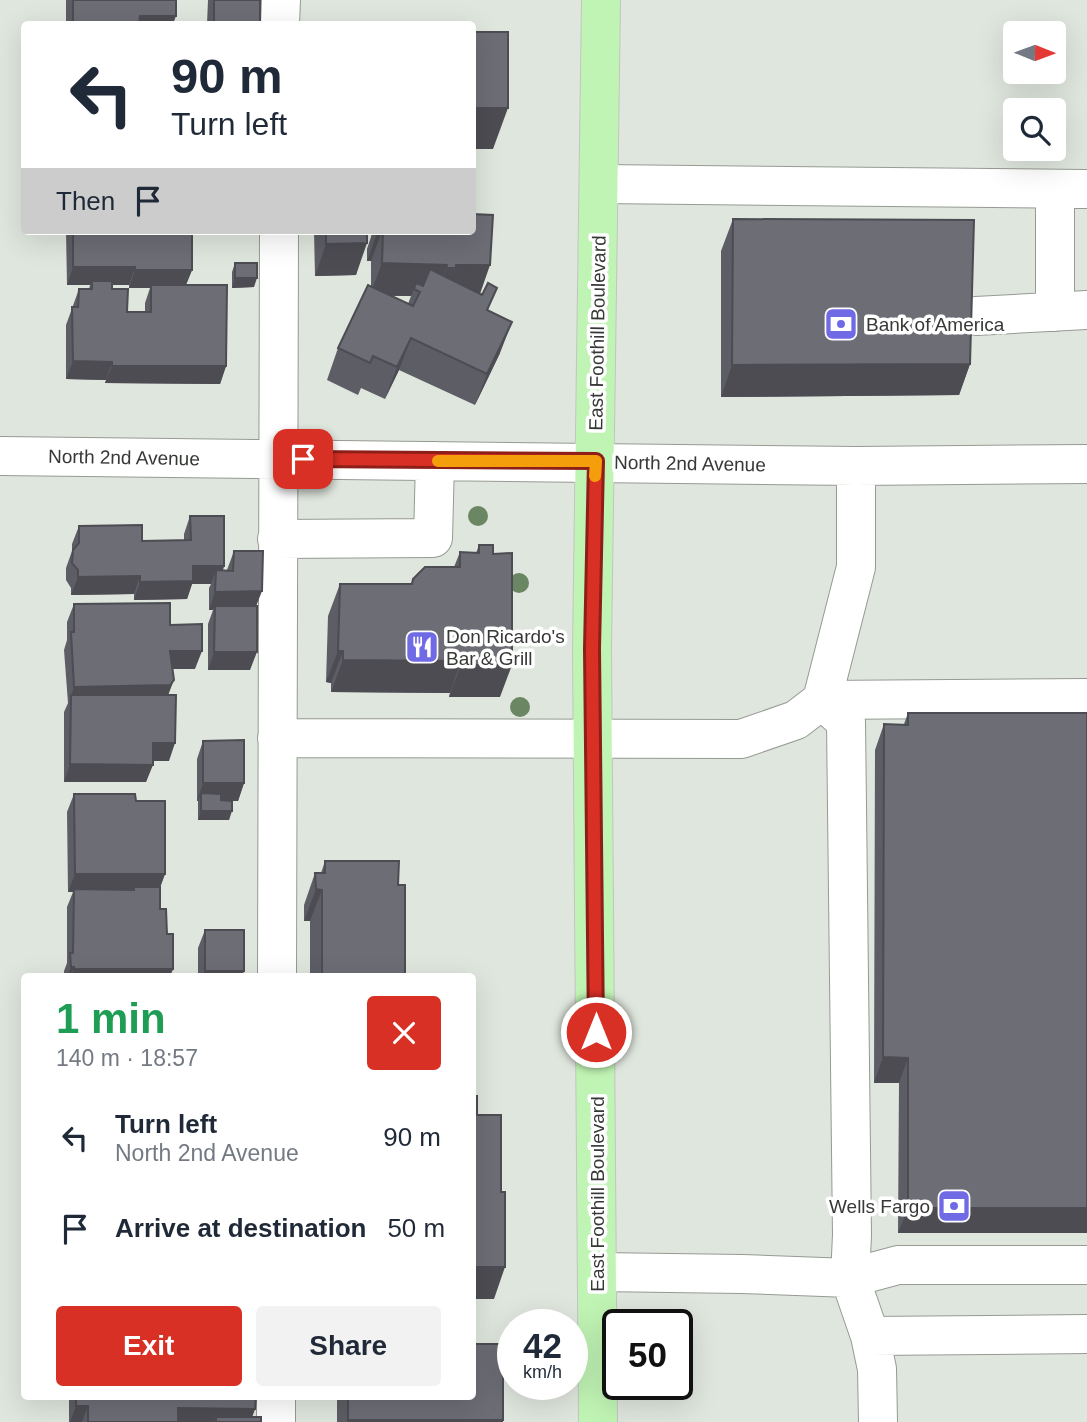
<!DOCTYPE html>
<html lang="en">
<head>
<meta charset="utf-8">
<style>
	:root { --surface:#fff; --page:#f2f2f3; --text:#1f2937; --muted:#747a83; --accent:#d93025 }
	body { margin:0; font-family:Helvetica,sans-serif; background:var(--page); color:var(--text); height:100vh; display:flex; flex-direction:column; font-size:26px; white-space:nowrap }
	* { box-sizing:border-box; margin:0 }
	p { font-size:23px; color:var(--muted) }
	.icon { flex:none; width:38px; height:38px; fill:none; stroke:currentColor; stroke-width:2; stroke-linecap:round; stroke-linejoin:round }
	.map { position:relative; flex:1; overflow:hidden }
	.details { position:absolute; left:21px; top:973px; width:455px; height:427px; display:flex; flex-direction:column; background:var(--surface); border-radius:7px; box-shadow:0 7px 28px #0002 }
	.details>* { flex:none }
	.top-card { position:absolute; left:21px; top:21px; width:455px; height:214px; border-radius:7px; box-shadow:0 7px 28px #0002; background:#fff; color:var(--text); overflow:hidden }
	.needle { width:46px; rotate:91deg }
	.buttons { position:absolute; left:1003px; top:21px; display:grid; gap:14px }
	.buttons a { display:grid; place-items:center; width:63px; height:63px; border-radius:7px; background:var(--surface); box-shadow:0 7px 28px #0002; font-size:35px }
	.speed { position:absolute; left:497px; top:1309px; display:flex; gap:14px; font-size:35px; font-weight:700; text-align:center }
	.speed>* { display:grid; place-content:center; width:91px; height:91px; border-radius:50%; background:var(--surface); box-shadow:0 7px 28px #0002; line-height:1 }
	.speed small { font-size:18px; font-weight:400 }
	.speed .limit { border:4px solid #111; border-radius:10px; background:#fff; color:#111 }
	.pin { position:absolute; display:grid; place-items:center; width:60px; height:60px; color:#fff; margin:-30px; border-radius:14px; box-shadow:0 4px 10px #0006 }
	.me { position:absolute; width:77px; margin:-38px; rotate:0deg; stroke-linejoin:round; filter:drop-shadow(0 0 5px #0008) }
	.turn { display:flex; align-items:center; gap:24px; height:147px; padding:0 35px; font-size:32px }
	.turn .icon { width:91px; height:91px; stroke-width:2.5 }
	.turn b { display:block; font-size:49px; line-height:60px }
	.then { display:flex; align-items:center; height:66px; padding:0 35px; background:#0003; gap:14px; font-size:26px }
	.round { display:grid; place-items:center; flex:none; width:74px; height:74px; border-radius:7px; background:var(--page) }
	.headline { display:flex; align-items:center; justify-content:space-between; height:119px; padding:0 35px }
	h1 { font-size:42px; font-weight:800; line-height:52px; color:#1e9e55 }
	.cta { display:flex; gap:14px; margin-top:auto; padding:14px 35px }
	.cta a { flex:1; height:80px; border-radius:7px; background:var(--accent); color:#fff; font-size:28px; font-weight:800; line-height:80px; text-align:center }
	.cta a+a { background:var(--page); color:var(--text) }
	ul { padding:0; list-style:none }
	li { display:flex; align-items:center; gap:21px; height:91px; padding:0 35px }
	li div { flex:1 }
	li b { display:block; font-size:26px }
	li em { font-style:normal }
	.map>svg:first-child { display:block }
</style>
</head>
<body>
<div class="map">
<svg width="1087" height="1422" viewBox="0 0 1087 1422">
	<rect width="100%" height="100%" fill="#dfe6dd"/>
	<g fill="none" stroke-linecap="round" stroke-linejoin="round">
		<defs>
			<path id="minor" d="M280,24L281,0
				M600,184L1087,189
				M1055,312V189
				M976,316L1087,310
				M0,456L856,466L1087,464
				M856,466V567L822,700L1087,698
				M277,539L433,538L435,461
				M277,738L741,739L796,720L822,700L846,722L852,1235L850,1278L870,1336L877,1369L878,1422
				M277,976L279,231
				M598,1272L742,1274L850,1278L898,1265H1087
				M870,1336L1087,1334
				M276,1422V1396"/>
			<path id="major" d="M598,1422L592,649L601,0"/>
		</defs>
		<use href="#minor" stroke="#959b93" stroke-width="40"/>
		<use href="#major" stroke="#c3c4c3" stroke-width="40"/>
		<use href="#minor" stroke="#fff" stroke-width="38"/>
		<use href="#major" stroke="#c0f4b4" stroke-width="38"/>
	</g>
	<g fill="#6b8663">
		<circle cx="478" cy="516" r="10"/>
		<circle cx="519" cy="583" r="10"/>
		<circle cx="520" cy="707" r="10"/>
	</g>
	<path fill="#5d5e65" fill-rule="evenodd" d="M66,0H176L173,24H66Z
		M208,0H260V24H207Z
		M733,219L970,364L959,395L721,397V251Z
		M66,231H246H192V270L186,285L226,366L220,384L105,383L106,380L66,379V325L79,289H89L90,285H67ZM112,285H129V288H150L145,303V312H127L112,289Z
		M314,231H367L356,275L315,276Z
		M372,231H472L480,294L488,311L500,353L475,405L399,370L385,399L361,388L358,395L327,380L338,348L371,286V261H367V249L371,237ZM391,296H411L408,304Z
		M235,263L254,287L232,288V272Z
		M190,516L224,566L223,570H227L234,551L256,606L250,670H208V624L213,610H209V588L211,584H192L187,599L134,600V594L71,595V588L66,580V568L72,551V544L79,526L142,541L184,540V534Z
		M479,545L493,554L500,697H449L450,693L331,692V683L326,682L328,616L340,584H411L413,579L454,567L460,552L476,553Z
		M74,604L170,625L195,669H172L168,695L169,761H153L146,782H64V712L68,703L64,650L67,640V622Z
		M908,713H1087V1233H898L899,1083H874L875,750L884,724H904Z
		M203,741L244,783L238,801H232L229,820H198V801H197V759Z
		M74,794L136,801L165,874L160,888V909L167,934L173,969L170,976H64V971L67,963V907L73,892H68L67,812Z
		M325,861L398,885L405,976H310V921H304V905L315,873H321Z
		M205,930L244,971L242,976H198V948Z
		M69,1396H256L255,1409L252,1417L261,1422H69Z
		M337,1396H472L503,1422H337Z"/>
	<path fill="#4c4c52" d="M140,16H176L173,24H137Z
		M472,108H508L493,149H472Z
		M378,231H382L371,261H367Z
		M367,243L356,275L315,276L326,244Z
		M382,263L447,265L435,296L420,292L414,289L411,296L370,295Z
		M456,265H490L479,297L435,300L446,268Z
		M73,267H135L129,285H92V281L90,285H67Z
		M135,270H192L185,287L151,285L150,288H129Z
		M235,278H257L254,287L232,288Z
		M512,322L500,353L475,405L487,374Z
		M411,338L399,370L385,399L397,367Z
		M73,361L112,362L106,380L66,379Z
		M970,364L959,395L721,397L732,365Z
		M112,366H226L220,384L105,383Z
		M193,566H224L218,584L216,570L211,584H192L187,599L134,600L140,582Z
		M140,576L134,594L71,595L78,577Z
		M262,591L255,609L215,606L213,610H209L215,592Z
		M170,651H202L195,669H164Z
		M338,651H343L331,683L326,682Z
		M214,652H257L250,670H208Z
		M343,660L461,661L450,693L331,692Z
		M461,665H512L500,697H449Z
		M174,680L167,698L71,696L74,687Z
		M153,743H175L169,761H147Z
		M70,764L153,765L146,782H64Z
		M203,783H244L238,801H201V793L198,801H197Z
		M201,811H232L229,820H198Z
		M75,874H165L158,892L134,887L132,892L74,889L73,892H68Z
		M316,889L322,890L310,921H304Z
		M71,967H74L70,976H67Z
		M74,969H173L170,976H71Z
		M205,971H244L242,976H203Z
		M883,1057L908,1058L899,1083H874Z
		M908,1208H1087V1233H898Z
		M472,1267H505L494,1299H472Z
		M76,1406H88L82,1422H70Z
		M178,1408L255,1409L250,1422L216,1417L214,1422H173Z
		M348,1420H503V1422H347Z"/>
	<path fill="#6c6d75" stroke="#4c4c52" stroke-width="2" d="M73,0H176V16H140L139,24H73Z
		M214,0H260V24H214Z
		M472,32H508V108H472Z
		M472,214L493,215L490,265H456V268H446L447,265L382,263L383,231H472Z
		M733,219L974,220L970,364L732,365Z
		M73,231H192V270H135V267H73Z
		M326,231H367V243L326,244Z
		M235,263H257V278H235Z
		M430,269L482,295L488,283L497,288L487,310L512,322L487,374L411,338L397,367L373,356L370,363L338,348L368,285L413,306L420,292L414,289L416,283L423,286Z
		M92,281H112V289H128L127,312H151V285H227L226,366H112V362L73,361L72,307H78L79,289H92Z
		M190,516H224V566H193V581L140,582V576L78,577V570L72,563L73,550L79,543V526L142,525V541L191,540Z
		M479,545H493V554L512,553V665H461V661L343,660V651H338L340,584H412L413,579L425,567H460V552L479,553Z
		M234,551H263L262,591L215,592L216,570L233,571Z
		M170,603V625L202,624V651H170L174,680L170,685L74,687L71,632H74V604Z
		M215,606H257V652H214Z
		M71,695H176L175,743H153V765L70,764Z
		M908,713H1087V1208H908V1058L883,1057L884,724L908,725Z
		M244,740V783H203V741Z
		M201,793L221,794V800L232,801V811H201Z
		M74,794H135L136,801H165V874H75Z
		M325,861H399L398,885H405V976H322V890L316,889L315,873H325Z
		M134,887H160V909H166L167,934H173V969H74V967H71L70,953H73L74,889L134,890Z
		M205,930H244V971H205Z
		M472,1068L473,1096H477V1115H472Z
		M472,1115H501V1192H505V1267H472Z
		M472,1344H503V1420H348V1396H472Z
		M76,1396H256L255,1409L178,1408V1422H88V1406H76Z
		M216,1417H261V1422H216Z"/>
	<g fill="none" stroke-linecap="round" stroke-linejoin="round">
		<defs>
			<path id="route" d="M303,459L596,461L592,649L596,1032"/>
		</defs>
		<use href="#route" stroke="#8d1f18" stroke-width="18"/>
		<use href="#route" stroke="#d93025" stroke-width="12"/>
		<path stroke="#f59e0b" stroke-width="12" d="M438,461H596L595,476"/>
	</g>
	<defs>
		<symbol id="bank-square" viewBox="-11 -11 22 22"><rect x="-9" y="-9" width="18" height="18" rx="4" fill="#716ae5" stroke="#fff"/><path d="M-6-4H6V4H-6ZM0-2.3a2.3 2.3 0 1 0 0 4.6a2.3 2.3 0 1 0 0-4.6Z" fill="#fff"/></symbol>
		<symbol id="restaurant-square" viewBox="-11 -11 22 22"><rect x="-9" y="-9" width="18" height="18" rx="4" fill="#716ae5" stroke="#fff"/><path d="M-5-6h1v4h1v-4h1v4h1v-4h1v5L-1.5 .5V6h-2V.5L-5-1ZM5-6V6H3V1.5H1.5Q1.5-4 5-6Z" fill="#fff"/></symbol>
	</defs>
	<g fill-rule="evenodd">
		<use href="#bank-square" x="822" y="305" width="38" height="38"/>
		<use href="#restaurant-square" x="403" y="628" width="38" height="38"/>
		<use href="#bank-square" x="935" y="1187" width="38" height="38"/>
	</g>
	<g text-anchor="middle" stroke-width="7" stroke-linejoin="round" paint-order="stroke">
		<g font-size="19" fill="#363936" stroke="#fff" text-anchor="start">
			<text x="866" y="331">Bank of America</text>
			<text x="446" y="643">Don Ricardo's<tspan x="446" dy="22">Bar &amp; Grill</tspan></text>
			<text x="930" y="1213" text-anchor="end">Wells Fargo</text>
		</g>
		<g font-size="19" fill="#363936" stroke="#fff">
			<text transform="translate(597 333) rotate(-89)" y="7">East Foothill Boulevard</text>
			<text transform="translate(124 457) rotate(1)" y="7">North 2nd Avenue</text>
			<text transform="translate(690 463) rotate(1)" y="7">North 2nd Avenue</text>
			<text transform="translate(597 1194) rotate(-90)" y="7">East Foothill Boulevard</text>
		</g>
	</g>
</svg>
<div class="buttons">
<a><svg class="needle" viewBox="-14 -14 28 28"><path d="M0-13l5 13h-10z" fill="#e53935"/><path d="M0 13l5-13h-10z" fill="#747a83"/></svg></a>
<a><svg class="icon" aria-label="search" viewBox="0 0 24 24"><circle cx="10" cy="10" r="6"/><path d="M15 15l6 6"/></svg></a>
</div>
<div class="speed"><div>42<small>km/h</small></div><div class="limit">50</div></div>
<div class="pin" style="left:303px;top:459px;background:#d93025"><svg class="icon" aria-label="arrive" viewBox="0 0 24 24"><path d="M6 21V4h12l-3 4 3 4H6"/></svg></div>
<svg class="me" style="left:596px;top:1032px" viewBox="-20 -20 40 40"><circle r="17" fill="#d93025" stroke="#fff" stroke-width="3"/><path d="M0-11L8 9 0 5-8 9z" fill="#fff"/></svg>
<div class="top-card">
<div class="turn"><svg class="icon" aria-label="left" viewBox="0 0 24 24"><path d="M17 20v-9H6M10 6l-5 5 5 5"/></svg><div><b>90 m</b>Turn left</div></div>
<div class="then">Then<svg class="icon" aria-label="arrive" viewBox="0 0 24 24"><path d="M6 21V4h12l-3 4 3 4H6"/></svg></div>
</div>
<section class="details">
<div class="headline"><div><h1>1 min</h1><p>140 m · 18:57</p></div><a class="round" style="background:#d93025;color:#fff"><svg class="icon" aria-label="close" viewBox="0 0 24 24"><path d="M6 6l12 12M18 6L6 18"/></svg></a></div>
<ul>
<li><svg class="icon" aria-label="left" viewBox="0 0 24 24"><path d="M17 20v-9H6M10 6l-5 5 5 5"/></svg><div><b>Turn left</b><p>North 2nd Avenue</p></div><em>90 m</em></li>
<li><svg class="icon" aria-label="arrive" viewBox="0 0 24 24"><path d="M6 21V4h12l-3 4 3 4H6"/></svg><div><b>Arrive at destination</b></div><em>50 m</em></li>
</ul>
<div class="cta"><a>Exit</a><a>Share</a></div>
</section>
</div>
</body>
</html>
